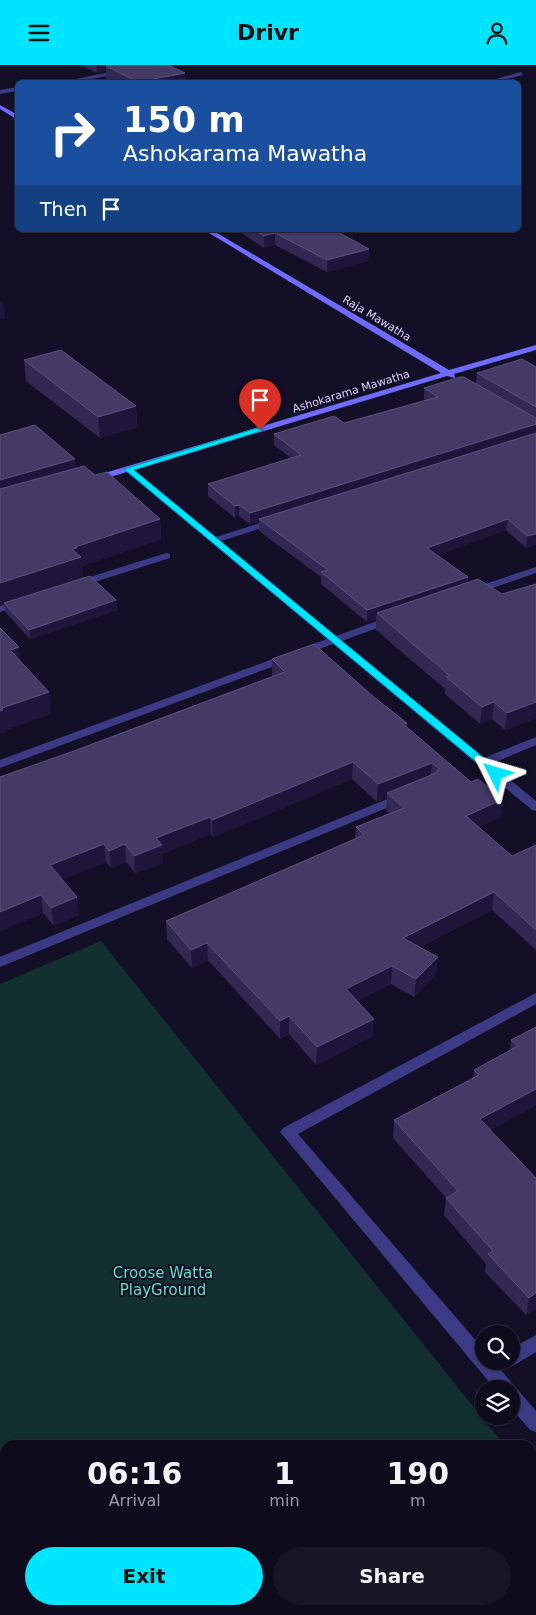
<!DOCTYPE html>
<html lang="en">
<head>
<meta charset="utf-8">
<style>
	:root { --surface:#0e0b1c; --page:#171425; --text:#f1f3f6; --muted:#9b9ba3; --line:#2e2b3b; --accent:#00e5ff }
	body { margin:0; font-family:"DejaVu Sans",sans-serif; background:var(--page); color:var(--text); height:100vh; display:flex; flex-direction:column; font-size:19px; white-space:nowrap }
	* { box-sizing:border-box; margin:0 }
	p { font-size:16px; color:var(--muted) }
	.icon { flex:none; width:28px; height:28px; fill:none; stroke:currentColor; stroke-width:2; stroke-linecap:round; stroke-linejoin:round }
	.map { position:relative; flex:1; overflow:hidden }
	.drawer { position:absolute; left:0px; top:1375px; width:536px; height:175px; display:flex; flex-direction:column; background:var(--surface); border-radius:15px 15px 0 0; box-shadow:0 1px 4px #0004,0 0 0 1px var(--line) }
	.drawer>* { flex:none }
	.guide { position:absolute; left:15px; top:15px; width:506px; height:152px; border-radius:8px; box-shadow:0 1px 4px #0004,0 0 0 1px var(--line); background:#1a4fa0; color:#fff; overflow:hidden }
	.fabs { position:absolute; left:475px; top:1260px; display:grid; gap:10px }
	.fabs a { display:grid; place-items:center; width:45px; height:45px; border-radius:50%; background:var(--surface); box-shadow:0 1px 4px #0004,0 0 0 1px var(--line); font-size:25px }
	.pin { position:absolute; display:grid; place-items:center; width:42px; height:42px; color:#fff; margin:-51px -21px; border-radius:50% 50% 50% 0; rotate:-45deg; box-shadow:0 0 5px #0007 }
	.pin .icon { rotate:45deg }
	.me { position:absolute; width:55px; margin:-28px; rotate:310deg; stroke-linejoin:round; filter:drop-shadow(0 0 4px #0008) }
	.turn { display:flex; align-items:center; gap:18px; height:105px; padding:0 25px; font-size:22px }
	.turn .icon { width:65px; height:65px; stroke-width:2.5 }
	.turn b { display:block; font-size:35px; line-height:42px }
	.then { display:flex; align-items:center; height:48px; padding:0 25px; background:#0003; gap:10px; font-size:19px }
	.eta { display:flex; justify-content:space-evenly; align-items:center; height:85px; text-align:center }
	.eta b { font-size:30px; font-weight:700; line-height:35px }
	.cta { display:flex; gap:10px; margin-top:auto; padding:10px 25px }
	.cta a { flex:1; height:58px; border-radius:30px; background:var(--accent); color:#111; font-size:20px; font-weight:700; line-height:58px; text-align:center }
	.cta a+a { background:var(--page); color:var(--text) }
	header { display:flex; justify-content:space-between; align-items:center; height:65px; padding:0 25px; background:var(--accent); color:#111; font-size:22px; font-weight:700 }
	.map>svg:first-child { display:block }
</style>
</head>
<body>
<header><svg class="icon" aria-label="menu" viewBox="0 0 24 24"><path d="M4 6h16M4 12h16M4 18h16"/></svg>Drivr<svg class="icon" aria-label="person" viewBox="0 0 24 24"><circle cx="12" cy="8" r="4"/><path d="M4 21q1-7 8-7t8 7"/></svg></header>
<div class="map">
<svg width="536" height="1550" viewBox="0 0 536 1550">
	<rect width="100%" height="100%" fill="#130f26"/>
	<path fill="#12302f" d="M101,876L504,1380H5V1545H531V1414L536,1420V1550H0V919Z"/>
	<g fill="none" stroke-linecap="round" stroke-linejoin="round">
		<path fill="#3d3a85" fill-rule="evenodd" d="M121,5L123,8L70,18H55Z
			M521,7L523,10L492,18H481Z
			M18,22V26L0,29V25Z
			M128,401L216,472L272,454H278V458L221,476L336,571L388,552H396L397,554L396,556L342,576L484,693L536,672V680L491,699L536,736V746L532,745L333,579L0,703V695L327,574L125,406L123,404Z
			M166,488L170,489V493L82,521L78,522L73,519L74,517Z
			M536,502V508L478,528H470L469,526L470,524Z
			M21,534L25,535L26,537L25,539L0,547V541Z
			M402,728L408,732L406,735L0,902V892Z
			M536,928V939L298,1069L484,1285V1296H493L536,1346V1367L530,1365L511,1343V1324H495L280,1067L283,1063Z
			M536,1270V1287L511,1302L505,1300L503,1296H511V1284Z"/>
		<path fill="#6f6bff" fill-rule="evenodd" d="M0,40L18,50V55L0,44Z
			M204,165H212L449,305L536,280V285L454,309L455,313L447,311L97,416H91V412L441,308Z"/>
	</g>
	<path fill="#312854" d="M81,0H168L186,18H116L106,13V6L97,8Z
		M237,165H334L369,184L368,196L327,207L275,180L264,183Z
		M24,295L136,341L137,362L100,373L26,316Z
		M536,302V480L526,483L506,465L438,490L468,512L467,518L502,529L536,519V653L505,665L492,654L480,659L445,629V624L376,565V554L367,557L321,519V512L259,466V457L250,459L239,451L235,453L208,431V419L291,393L274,380V369L344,358L426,335L424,334V323L476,318L477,308Z
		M0,370L75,394L76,403L95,410L160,454L161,474L82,501L83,513L51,523L116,535L117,545L30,574L5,547L4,539L0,540Z
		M272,594L375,633L407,658V662L471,717L503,734L501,752L478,762L512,791L536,780V885L492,845L420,882L436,909L414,932L391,919L357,936L373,971L316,1000L289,969L280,974L208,895L192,903L167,874L166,856L355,774L356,762L390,748L386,746L387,732L377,737L352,714L213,772L211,769L162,789L163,798L135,808L126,797L111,803L106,797L62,814L79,850L54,861L43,848L0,866V712L71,687L272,611Z
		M536,962V1040L490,1065L536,1244L526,1250L485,1207L486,1199L444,1150L446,1133L393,1073L394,1055L473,1013L474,1005L510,986L511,975Z"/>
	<path fill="#1d163a" d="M96,0H139L106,1V6L97,8Z
		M185,8L186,18H138V17Z
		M275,168V180L264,183V171Z
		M369,184L368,196L327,207V195Z
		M3,236L5,254L0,255V237Z
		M136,341L137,362L100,373L98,352Z
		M536,359V370L259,454V457L250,459V448Z
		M75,394L77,413L0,436V415Z
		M239,440V451L235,453V441Z
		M160,454L161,474L82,501L83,513L0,540V518L72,484L75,482Z
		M508,454L506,465L426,495L427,483Z
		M536,469V480L526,483L527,471Z
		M468,512L466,524L377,548L376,554L367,557V545Z
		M116,535L117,545L30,574L29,565Z
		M19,582L22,603L10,585Z
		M49,627L51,649L6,665V667L0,669V646L2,643Z
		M494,637L492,654L480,659L482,642Z
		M536,637V653L505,665L507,648Z
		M353,697L352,714L213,772L212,755Z
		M432,698L430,715L387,728V732L377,737L378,719Z
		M503,734L501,752L464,768L466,751Z
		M210,752L211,769L162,789L163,798L135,808L134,791L156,773Z
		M104,779L106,797L53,818L50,800Z
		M125,779L126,797L111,803L109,786Z
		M494,827L492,845L402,891L403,873Z
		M41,830L43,848L0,866V847Z
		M77,832L79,850L54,861L51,843Z
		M207,878L208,895L192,903L191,885Z
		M438,892L436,909L414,932L416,914Z
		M392,901L391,919L345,942L346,924Z
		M289,951V969L280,974V956Z
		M374,954L373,971L316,1000L317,982Z
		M536,1024V1040L478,1072L480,1054Z
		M536,1228V1244L526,1250L529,1233Z"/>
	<path fill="#433a66" stroke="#5a527e" d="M111,0H168L185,8L138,17L106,1Z
		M255,165H334L369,184L327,195L275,168L264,171Z
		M61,285L136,341L98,352L24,295Z
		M522,294L536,302V342L477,308Z
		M460,312H464L536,353V359L250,448L239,440L235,441L208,419L301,390L274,369L334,351L344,358L438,332L424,323Z
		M35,360L75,394L0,415V370Z
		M536,368V469L527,471L508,454L427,483L468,512L367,545L321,507L328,505L259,454Z
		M84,401L95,410L107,407L160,454L75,482L77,483L72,484L81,492L0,518V424Z
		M90,511L116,535L29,565L4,538Z
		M478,514L502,529L536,519V637L507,648L494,637L482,642L446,612L450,611L377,548Z
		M0,563L19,582L10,585L49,627L2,643L3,645L0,646Z
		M314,579L375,633L407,658L403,659L471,717L478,714L503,734L466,751L512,791L536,780V865L494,827L403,873L438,892L416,914L392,901L346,924L374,954L317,982L289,951L280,956L207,878L191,885L166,856L364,770L356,762L404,743L387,728L436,708L439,703L432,698L378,719L353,697L212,755L210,752L156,773L162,780L134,791L125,779L109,786L104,779L50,800L77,832L51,843L41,830L0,847V712L71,687L285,607L272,594Z
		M536,962V1024L480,1054L536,1113V1228L529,1233L488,1189L493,1186L446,1133L458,1126L394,1055L479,1010L474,1005L518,981L511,975Z"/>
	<path fill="#00e5ff" stroke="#0095a6" d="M257,363L264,365L134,405L500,706L502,709L500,711H493L124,404Z"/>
	<g text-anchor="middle" stroke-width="4" stroke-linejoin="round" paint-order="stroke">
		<g font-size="11" fill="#d9d4ff" stroke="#130f26">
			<text transform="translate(377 253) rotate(31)" y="4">Raja Mawatha</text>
			<text transform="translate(351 326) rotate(-17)" y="4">Ashokarama Mawatha</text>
		</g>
		<g font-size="15" fill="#5fe0c0" stroke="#130f26">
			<text x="163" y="1213">Croose Watta<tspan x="163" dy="17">PlayGround</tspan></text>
		</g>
	</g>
</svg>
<div class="fabs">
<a><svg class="icon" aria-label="search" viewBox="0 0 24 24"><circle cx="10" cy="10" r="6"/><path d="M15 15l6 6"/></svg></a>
<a><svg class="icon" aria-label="layers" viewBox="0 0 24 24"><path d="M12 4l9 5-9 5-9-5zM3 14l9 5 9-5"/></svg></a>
</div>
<div class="pin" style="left:260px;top:365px;background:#d93025"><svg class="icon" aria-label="arrive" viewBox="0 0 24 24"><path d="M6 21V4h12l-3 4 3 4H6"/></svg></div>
<svg class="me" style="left:496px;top:709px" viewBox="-20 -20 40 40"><path d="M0-17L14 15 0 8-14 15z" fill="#00e5ff" stroke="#fff" stroke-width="4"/></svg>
<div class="guide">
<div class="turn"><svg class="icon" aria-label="right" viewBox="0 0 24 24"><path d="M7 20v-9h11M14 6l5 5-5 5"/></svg><div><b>150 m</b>Ashokarama Mawatha</div></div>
<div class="then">Then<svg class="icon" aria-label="arrive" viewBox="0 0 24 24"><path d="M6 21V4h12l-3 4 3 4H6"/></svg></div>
</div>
<section class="drawer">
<div class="eta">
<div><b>06:16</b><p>Arrival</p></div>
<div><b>1</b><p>min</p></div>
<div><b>190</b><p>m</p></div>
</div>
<div class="cta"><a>Exit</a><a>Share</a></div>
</section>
</div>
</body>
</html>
